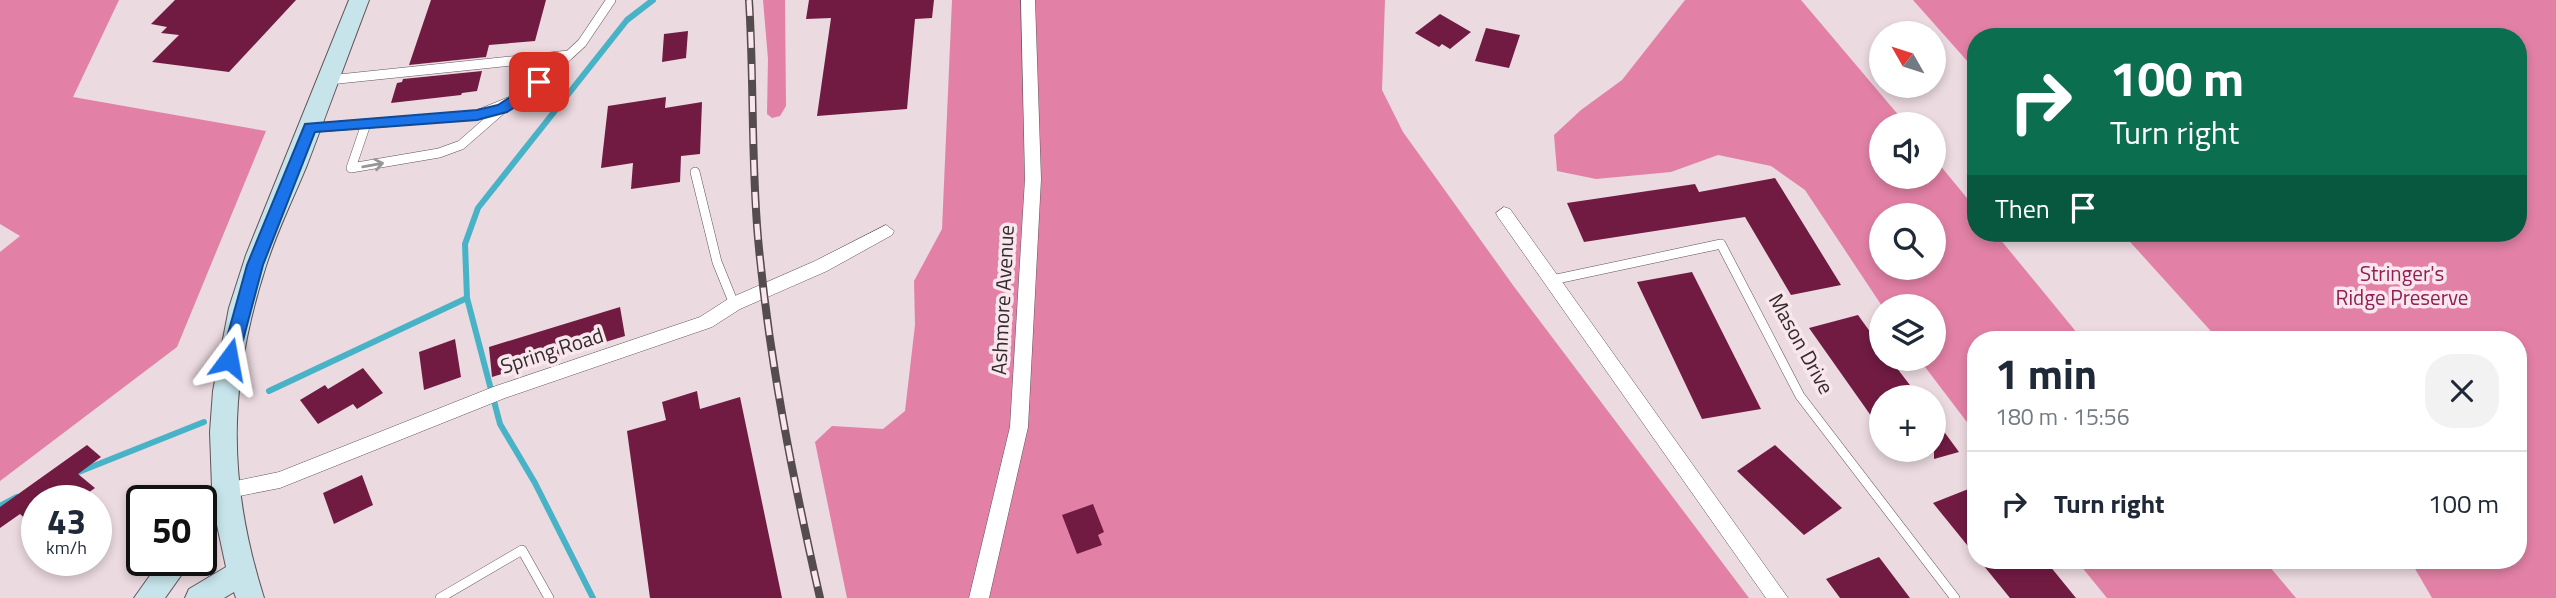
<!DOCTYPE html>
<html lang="en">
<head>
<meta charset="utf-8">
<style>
	:root { --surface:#fff; --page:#f2f2f3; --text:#1f2937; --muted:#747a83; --line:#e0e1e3 }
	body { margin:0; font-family:"Titillium Web",sans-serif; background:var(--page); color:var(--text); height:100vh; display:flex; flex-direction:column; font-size:26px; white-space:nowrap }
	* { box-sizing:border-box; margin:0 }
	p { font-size:23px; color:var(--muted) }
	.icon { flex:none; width:38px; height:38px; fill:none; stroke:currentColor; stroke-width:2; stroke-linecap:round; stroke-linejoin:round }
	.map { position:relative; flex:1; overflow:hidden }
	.sheet { position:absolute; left:1967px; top:331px; width:560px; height:238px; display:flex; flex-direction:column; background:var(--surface); border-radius:28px; box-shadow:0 4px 10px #0003 }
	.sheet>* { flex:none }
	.banner { position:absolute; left:1967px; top:28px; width:560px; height:214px; border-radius:28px; box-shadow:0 4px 10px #0003; background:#0b6e4f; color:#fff; overflow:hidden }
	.needle { width:46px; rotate:309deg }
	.fabs { position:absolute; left:1869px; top:21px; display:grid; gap:14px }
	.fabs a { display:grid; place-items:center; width:77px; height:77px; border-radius:50%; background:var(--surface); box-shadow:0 4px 10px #0003; font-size:35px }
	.speed { position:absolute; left:21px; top:485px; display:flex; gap:14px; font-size:35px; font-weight:700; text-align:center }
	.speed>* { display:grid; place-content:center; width:91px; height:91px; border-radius:50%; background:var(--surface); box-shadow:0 4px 10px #0003; line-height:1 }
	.speed small { font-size:18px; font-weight:400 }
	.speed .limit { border:4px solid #111; border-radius:10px; background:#fff; color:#111 }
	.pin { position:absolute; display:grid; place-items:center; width:60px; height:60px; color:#fff; margin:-30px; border-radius:14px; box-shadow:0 4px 10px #0006 }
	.me { position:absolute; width:77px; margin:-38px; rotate:13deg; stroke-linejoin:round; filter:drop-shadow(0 0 5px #0008) }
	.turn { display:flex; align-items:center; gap:24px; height:147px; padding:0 28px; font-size:32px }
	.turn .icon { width:91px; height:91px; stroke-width:2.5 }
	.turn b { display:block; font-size:49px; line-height:60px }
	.then { display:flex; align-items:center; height:66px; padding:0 28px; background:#0003; gap:14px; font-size:26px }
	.round { display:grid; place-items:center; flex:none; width:74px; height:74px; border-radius:28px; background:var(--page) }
	.head { display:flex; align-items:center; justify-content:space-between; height:119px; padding:0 28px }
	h1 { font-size:42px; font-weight:700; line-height:52px }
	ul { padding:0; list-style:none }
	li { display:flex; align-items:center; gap:21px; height:105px; padding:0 28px; border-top:2px solid var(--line) }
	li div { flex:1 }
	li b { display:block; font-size:26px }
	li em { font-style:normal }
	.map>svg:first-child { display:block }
</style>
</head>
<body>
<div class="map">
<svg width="2556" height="598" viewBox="0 0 2556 598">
	<rect width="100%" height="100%" fill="#ebdae0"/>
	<path fill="#e281a5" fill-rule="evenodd" d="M0,0H119L73,97L266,131L177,347L0,481V252L20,236L0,224Z
		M763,0H785L786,106L780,116L772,118L767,114L768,59Z
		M952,0H1385L1382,90L1403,132L1515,288L1749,598H847L815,442L832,426L883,429L905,411L915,325L914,281L942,229Z
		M1685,0H1801L1906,124H1881V177H1934V158L1976,209V233H1995L2082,339L1976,340V434L1919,359H1934V306H1882L1805,190L1771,166L1718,155L1671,172L1596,179L1557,171L1554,135L1581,110L1622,80ZM1881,215H1934V268H1881Z
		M1913,0H2556V598H2432L2410,560H2518V340L2218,339L2122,233H2518V37H1976V71Z
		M2076,560H2264L2296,598H2107Z"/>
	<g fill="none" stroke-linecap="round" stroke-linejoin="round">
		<path stroke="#48b3c7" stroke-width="6" d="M269,391L467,298
			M76,473L204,422
			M0,506L17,497
			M593,598L535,483L500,424L467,298L465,244L478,208L627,20L653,0"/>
	</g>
	<path fill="#711b43" d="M175,0H296L229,72L152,62L179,35L161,33L167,27L151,24Z
		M431,0H546L535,41L489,45L486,57L409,65Z
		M809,0H934L932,18L915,19L907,109L817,116L831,18L806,19Z
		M1440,14L1471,32L1450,49L1442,44L1439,47L1415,33Z
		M1486,28L1520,35L1509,68L1475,61Z
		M688,31L686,58L662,62L664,34Z
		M482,71L477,91L462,93L461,95L391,103L397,83L402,82L403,79Z
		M666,97L665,108L702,102L700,154L681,156L680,182L631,189L633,163L601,168L608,106Z
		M1775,178L1841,285L1791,295L1745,217L1584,242L1567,203L1695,184L1699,192Z
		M1692,272L1761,409L1702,419L1637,282Z
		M620,307L625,336L492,377L489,347Z
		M1858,315L1881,347V359H1890L1919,397H1881V430L1809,328Z
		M455,339L461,377L424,390L419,352Z
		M363,368L383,393L357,409L353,404L318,424L300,400L325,385L328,389Z
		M697,391L700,409L740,397L782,598H650L627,431L666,420L662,402Z
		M1934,418L1959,452L1934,459Z
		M87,445L101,457L78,474L95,488L78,500H37V529L20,514L0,528V507Z
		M1775,445L1842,508L1804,535L1737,471Z
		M362,475L373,505L334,524L323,493Z
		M1976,486V556L1933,503Z
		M1093,504L1104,532L1098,535L1102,545L1077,554L1062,515Z
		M1879,557L1910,598H1840L1826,579Z
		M1979,560H2045L2076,598H2010Z"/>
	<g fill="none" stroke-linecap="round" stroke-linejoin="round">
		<defs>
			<path id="service" d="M329,80L569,55L582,43L611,0
				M366,124L351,168L439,153L461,145L501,110
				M311,128L477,115L516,99L568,56
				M695,172L717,262L734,304
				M1552,280L1721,244L1800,396L1955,598
				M440,598L522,550L549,598"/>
			<path id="minor" d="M1021,0H1035L1041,179L1028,427L989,598H969L1010,427L1025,179Z
				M1504,207L1510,209L1788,598H1766L1498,217L1496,213Z
				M886,225L894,231L892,235L827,271L740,309L712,327L505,398L280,488L224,499L217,497L214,491L217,485L279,472L493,387L700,317L728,299L815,261Z"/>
			<path id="secondary" d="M349,0H369C348,55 328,110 307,165C293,199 276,233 265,269C228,385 227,481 264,598H236L234,592L224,598H185L189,589L226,567L217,525L211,534L201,537V502L212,487L210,432L213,391L229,308L246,255Z
				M161,560H192L165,598H134Z"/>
		</defs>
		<use href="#service" stroke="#635459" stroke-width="10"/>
		<use href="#minor" stroke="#635459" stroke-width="1"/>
		<use href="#secondary" stroke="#635459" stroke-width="2"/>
		<use href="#service" stroke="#fff" stroke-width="9"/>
		<use href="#minor" fill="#fff" fill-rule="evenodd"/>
		<use href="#secondary" fill="#c6e4ea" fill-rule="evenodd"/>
		<defs>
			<path id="rail" d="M749,0C754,79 751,159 758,238C769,360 793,479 820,598"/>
		</defs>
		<use href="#rail" stroke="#554c4f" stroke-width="8"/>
		<use href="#rail" stroke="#f9e7ed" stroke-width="5" stroke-dasharray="16" stroke-linecap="butt"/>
	</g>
	<defs><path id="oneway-shaft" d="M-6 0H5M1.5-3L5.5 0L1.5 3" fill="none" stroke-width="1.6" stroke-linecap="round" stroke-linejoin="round" transform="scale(1.75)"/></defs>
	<use stroke="#999696" href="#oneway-shaft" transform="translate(373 165) rotate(-10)"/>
	<path fill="#1a73e8" stroke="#114b97" stroke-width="2" d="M539,78L546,82L528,99L507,112L477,120L315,132L263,265L238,359L235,363H224L221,359L247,265L305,124L477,110L498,105Z"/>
	<g text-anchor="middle" stroke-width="7" stroke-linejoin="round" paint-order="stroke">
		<g font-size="21" fill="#911f56" stroke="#f9e7ed">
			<text x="2402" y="281">Stringer's<tspan x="2402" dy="24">Ridge Preserve</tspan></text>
		</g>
		<g font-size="21" fill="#332c2e" stroke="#f9e7ed">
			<text transform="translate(1003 300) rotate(-87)" y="7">Ashmore Avenue</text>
			<text transform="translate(1801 344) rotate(61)" y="7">Mason Drive</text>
			<text transform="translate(552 351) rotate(-18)" y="7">Spring Road</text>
		</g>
	</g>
</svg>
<div class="fabs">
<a><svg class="needle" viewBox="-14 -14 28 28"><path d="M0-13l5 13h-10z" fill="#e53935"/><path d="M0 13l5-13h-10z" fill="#747a83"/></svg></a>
<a><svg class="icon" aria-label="sound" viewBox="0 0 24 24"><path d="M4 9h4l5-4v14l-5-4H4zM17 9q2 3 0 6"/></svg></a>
<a><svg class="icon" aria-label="search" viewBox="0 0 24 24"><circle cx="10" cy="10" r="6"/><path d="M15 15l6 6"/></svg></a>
<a><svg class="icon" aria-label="layers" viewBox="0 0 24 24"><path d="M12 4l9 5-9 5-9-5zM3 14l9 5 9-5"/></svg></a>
<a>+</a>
</div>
<div class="speed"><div>43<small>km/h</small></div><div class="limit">50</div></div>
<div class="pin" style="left:539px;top:82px;background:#d93025"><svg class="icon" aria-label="arrive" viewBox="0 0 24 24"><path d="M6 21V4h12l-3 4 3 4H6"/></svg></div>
<svg class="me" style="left:229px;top:359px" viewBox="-20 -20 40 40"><path d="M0-17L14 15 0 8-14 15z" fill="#1a73e8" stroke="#fff" stroke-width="4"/></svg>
<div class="banner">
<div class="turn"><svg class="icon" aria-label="right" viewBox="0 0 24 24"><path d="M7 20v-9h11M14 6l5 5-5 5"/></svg><div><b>100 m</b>Turn right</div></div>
<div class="then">Then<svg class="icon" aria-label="arrive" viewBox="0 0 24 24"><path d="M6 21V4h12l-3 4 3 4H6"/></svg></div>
</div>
<section class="sheet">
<div class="head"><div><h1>1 min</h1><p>180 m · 15:56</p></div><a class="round"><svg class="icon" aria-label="close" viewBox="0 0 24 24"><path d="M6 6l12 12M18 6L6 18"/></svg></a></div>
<ul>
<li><svg class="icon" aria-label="right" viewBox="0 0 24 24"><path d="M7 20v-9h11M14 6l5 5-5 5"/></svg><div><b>Turn right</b></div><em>100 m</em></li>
</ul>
</section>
</div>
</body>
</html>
